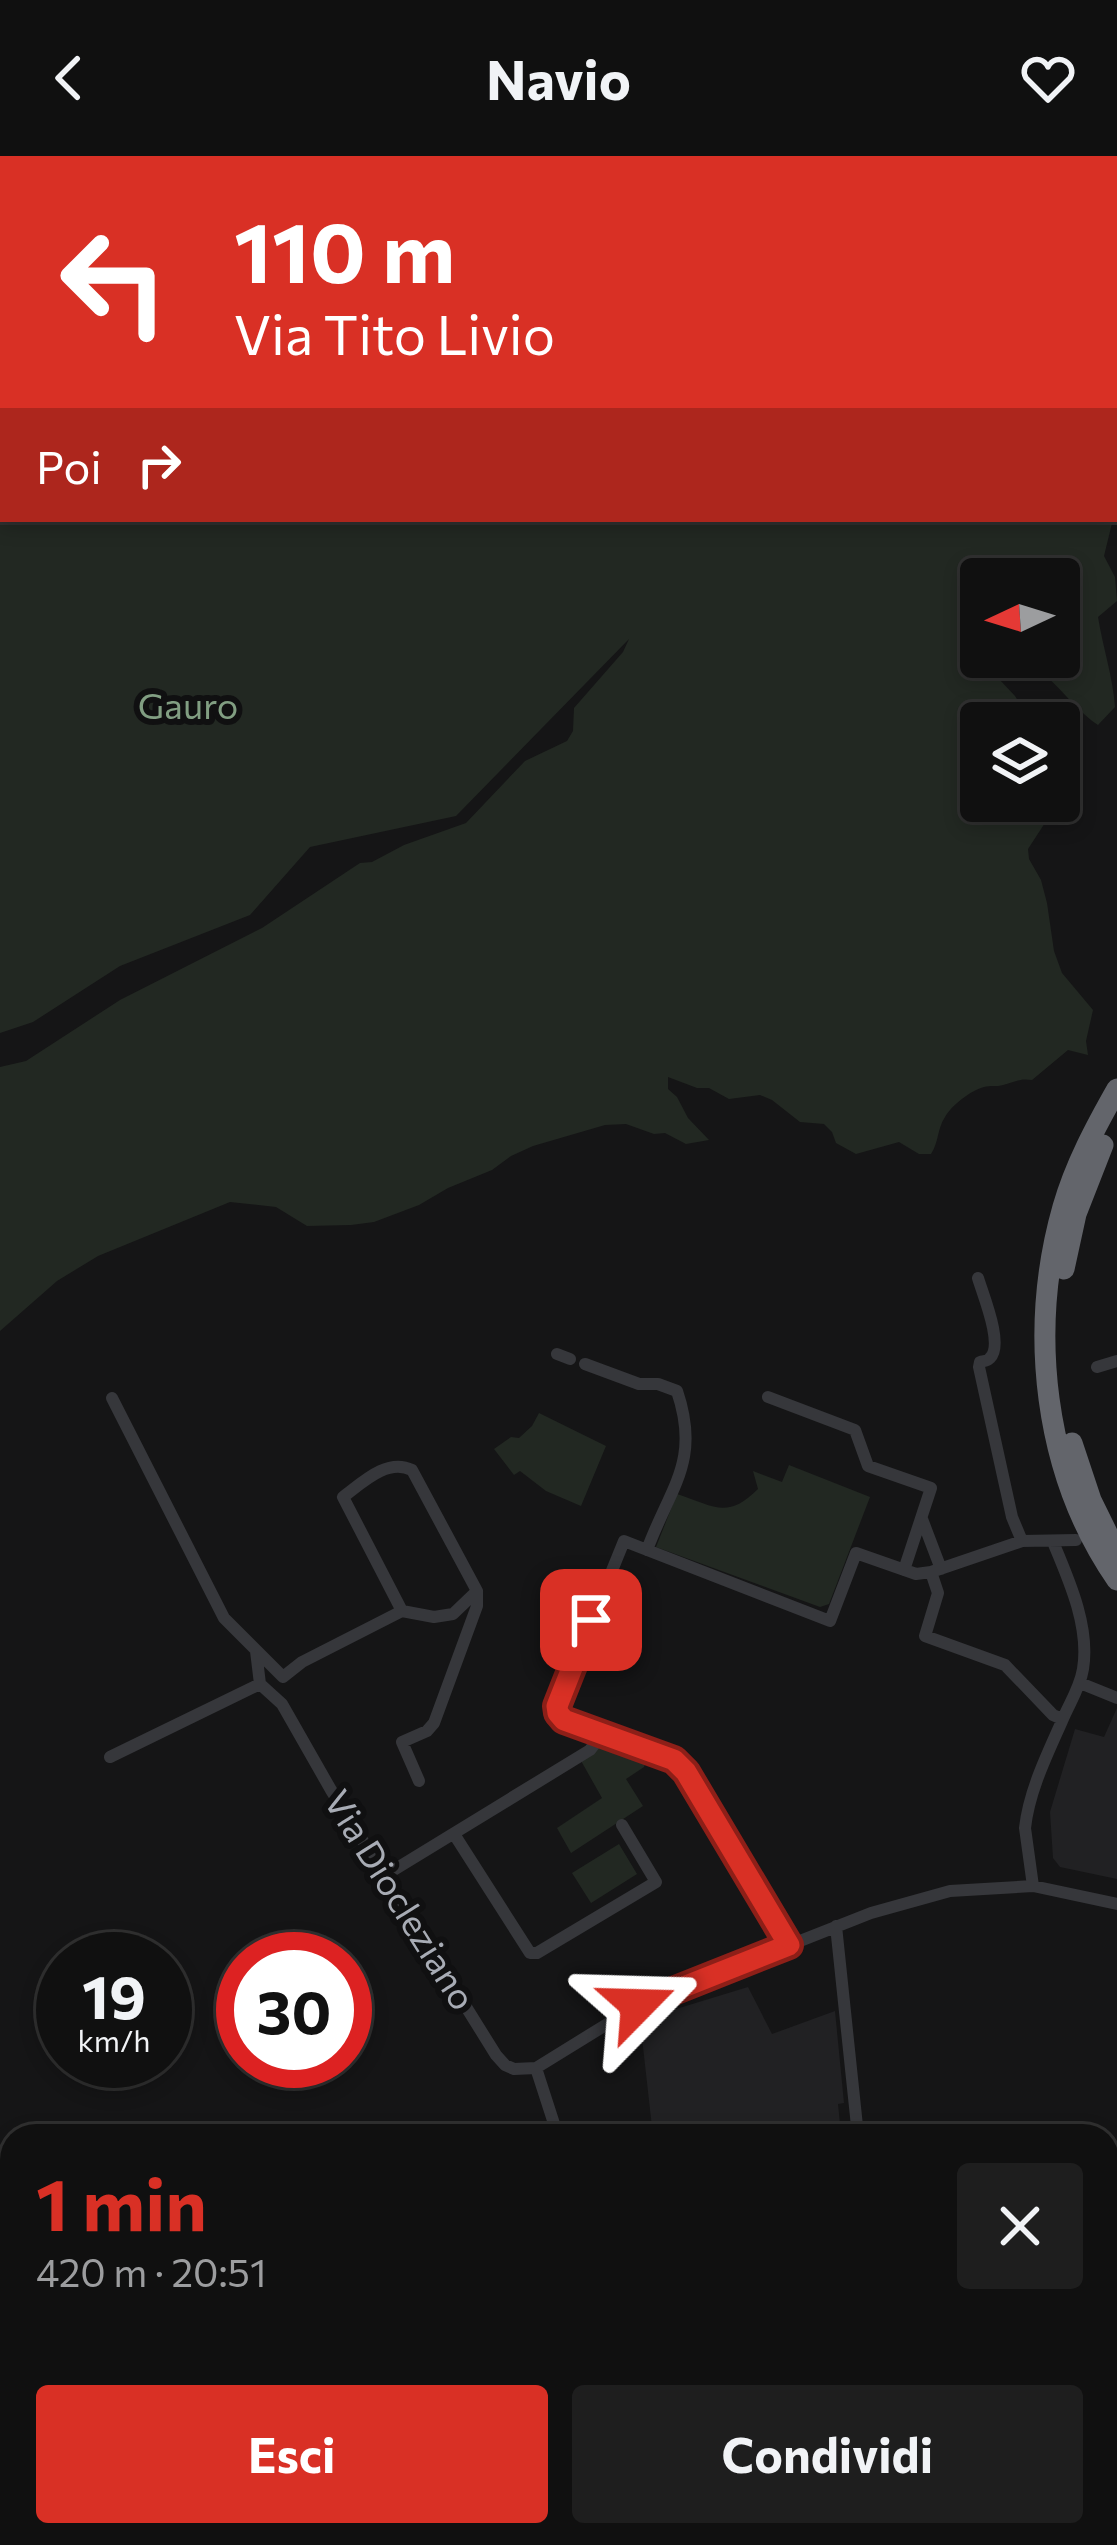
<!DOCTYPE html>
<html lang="it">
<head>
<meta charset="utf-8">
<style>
	:root { --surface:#101010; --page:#1e1e1e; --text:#f1f3f6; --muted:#9c9d9f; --line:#303030; --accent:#d93025 }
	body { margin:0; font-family:Commissioner,sans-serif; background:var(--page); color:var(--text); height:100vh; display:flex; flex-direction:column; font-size:45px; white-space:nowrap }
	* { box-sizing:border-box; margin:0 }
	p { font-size:39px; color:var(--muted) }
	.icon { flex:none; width:66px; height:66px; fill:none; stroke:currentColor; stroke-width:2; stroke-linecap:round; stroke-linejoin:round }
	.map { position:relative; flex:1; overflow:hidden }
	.panel { position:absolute; left:0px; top:1968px; width:1119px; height:423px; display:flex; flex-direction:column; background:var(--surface); border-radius:36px 36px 0 0; box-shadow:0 6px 18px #0003,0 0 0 3px var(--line) }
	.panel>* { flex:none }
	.banner { position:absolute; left:0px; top:0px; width:1119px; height:366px; box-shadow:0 6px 18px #0003,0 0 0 3px var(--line); background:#d93025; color:#fff; overflow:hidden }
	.needle { width:78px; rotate:266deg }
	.fabs { position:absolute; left:960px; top:402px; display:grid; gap:24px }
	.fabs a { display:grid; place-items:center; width:120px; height:120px; border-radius:12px; background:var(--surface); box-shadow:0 6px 18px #0003,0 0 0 3px var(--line); font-size:60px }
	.speed { position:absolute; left:36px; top:1776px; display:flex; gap:24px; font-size:60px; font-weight:700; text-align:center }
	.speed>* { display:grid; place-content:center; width:156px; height:156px; border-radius:50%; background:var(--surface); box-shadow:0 6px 18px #0003,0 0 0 3px var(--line); line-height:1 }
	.speed small { font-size:30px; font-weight:400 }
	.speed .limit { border:18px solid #d22; background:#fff; color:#111 }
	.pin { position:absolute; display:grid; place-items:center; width:102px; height:102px; color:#fff; margin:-51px; border-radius:24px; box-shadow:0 6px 18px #0006 }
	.me { position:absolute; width:132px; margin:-66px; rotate:68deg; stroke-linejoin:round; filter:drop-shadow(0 0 9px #0008) }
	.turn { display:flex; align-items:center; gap:42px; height:252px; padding:0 36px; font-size:54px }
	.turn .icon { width:156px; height:156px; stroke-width:2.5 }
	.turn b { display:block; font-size:84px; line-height:102px }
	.then { display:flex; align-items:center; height:114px; padding:0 36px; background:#0003; gap:24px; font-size:45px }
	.round { display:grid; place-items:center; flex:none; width:126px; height:126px; border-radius:12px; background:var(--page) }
	.summary { display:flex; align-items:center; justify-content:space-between; height:204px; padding:0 36px }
	h1 { font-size:72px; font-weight:700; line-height:90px; color:var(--accent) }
	.cta { display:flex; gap:24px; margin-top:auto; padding:24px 36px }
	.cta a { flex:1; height:138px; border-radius:12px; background:var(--accent); color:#fff; font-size:48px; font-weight:700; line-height:138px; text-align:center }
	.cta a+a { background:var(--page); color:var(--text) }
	header { display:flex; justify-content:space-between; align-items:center; height:156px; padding:0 36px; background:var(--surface); font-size:54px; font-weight:700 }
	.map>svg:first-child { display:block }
</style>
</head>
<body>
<header><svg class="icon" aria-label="back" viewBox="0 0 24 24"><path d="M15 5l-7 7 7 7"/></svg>Navio<svg class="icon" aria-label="heart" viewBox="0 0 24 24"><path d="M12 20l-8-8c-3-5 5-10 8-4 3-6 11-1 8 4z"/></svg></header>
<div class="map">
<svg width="1117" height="2389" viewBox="0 0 1117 2389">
	<rect width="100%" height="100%" fill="#151516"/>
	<path fill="#212123" d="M1117,1552V1723L1060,1711L1053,1702L1050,1656L1075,1573L1104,1581Z
		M748,1831L772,1878L835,1855L844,1947L838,1948L840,1968L820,1980H653L640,1864Z"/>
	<path fill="#222822" d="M0,0H1117L1116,353V3H3V363H1113L1104,400L1115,421L1117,445L1098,461C1103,492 1113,521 1115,551L1098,569C1065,547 1052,512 1011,501H1059V423H981V501H1006L999,523L1015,540L1031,567H981V645H1053L1054,653L1028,693L1029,703L1041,724L1047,747L1054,795L1062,817L1093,854L1086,885L1088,899L1068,894L1032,924C1019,922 1015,926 1003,929C997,931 990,929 984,931C971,934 951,950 945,961C937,973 939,986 931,998H919L899,986L856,998L836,987L832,976L824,968L800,966L772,944L760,939L729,943L709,932H697L668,921V933L677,941L688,962L709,984L686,988L665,977L654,978L626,968L605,969L533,990L511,1000L492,1014L448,1032L419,1049L374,1066L351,1069L307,1070L276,1051L230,1046L98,1100L57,1125L0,1175V911L26,905L120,844L262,772L360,707L372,706L404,689L466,667L525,605L567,585L573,575L574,552L623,496L629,483L456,660L310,691L250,759L120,810L33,866L0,877Z
		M539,1257L606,1290L581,1350L546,1335L520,1315L514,1319L494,1293L511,1281L519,1282L532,1270Z
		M789,1309L870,1341L829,1448L820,1451L656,1391L677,1338C714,1350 727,1364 758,1333L753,1315L782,1326Z
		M603,1582L648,1599L644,1611L626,1623L643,1650L571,1697L557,1672L602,1642L580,1603Z
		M619,1688L637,1718L591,1747L572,1717Z"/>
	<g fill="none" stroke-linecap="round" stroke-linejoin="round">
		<path stroke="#36373b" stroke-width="12" d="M978,1122C983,1139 1004,1189 990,1202C988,1205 984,1205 980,1206L979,1211L1012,1361L1022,1385
			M557,1198L570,1203
			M585,1208L639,1228H658L677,1235C701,1306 670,1331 647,1394
			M1097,1211L1117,1205
			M768,1241L855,1274L868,1310L931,1332L904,1414
			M112,1242L224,1462L283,1521
			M922,1363L941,1413
			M931,1416L938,1437L925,1480L1005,1509L1053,1559L1062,1563
			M256,1495L260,1528L282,1548L331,1634L496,1899L505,1909L514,1913L536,1912L638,1849L871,1757L950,1735L1033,1730L1117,1748
			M283,1521L302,1506L402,1455L434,1461L453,1458L477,1435L412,1314C387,1302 363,1326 343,1341L402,1455
			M1080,1527L1117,1542
			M110,1601L260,1528
			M419,1625L402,1586L427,1575L434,1567L477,1450V1435
			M454,1678L530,1797H537L656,1726L622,1669
			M384,1720L590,1594L603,1577
			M1033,1730L1025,1672C1029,1635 1047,1599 1062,1565C1069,1548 1080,1532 1083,1513C1090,1471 1069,1424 1053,1386
			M836,1770L857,1970L840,1980
			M789,1789L686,1616L674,1604L564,1564L558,1557L557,1550L624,1385L830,1465L856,1397L916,1418L931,1416L1022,1385L1076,1384
			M536,1912L558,1980
			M1107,2034L1117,2032
			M1107,2182L1117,2181
			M1107,2279H1117
			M1107,2349L1117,2348
			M219,2379L221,2389
			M276,2379L281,2383L297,2379
			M595,2379L596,2389
			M680,2389L752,2379
			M954,2389L1091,2383"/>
		<path stroke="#63656b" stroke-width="21" d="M1117,933C1096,970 1075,1009 1063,1051C1028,1174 1043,1317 1117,1424
			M1064,1113L1076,1058L1103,989
			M1072,1287L1091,1344L1117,1397"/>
	</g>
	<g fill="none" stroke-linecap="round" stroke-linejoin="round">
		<defs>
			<path id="route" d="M591,1464L557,1550L558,1557L564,1564L674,1604L686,1616L789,1789L638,1849"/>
		</defs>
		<use href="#route" stroke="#8d1f18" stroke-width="30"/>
		<use href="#route" stroke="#d93025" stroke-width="21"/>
	</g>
	<g text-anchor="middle" stroke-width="12" stroke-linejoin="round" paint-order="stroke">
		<g font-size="36" fill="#819e82" stroke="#101011">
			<text x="188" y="563">Gauro</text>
		</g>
		<g font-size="36" fill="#a8acb5" stroke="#101011">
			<text transform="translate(400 1744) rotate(58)" y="13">Via Diocleziano</text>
		</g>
	</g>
</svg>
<div class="fabs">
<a><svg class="needle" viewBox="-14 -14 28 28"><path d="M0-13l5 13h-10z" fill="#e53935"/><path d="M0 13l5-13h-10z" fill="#9c9d9f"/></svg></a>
<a><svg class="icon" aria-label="layers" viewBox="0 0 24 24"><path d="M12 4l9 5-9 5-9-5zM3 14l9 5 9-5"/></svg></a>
</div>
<div class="speed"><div>19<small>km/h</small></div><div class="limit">30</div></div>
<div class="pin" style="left:591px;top:1464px;background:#d93025"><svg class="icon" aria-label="arrive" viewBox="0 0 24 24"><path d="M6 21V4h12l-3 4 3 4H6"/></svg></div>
<svg class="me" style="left:638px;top:1849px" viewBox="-20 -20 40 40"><path d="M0-17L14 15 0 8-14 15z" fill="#d93025" stroke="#fff" stroke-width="4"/></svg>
<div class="banner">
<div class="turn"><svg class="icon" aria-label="left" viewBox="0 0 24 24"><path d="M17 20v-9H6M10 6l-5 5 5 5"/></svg><div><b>110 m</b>Via Tito Livio</div></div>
<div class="then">Poi<svg class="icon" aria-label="right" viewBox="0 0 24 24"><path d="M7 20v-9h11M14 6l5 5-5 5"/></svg></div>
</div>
<section class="panel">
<div class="summary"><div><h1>1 min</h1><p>420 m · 20:51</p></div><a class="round"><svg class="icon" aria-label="close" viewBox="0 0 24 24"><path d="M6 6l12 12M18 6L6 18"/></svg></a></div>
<div class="cta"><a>Esci</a><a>Condividi</a></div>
</section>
</div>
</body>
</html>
